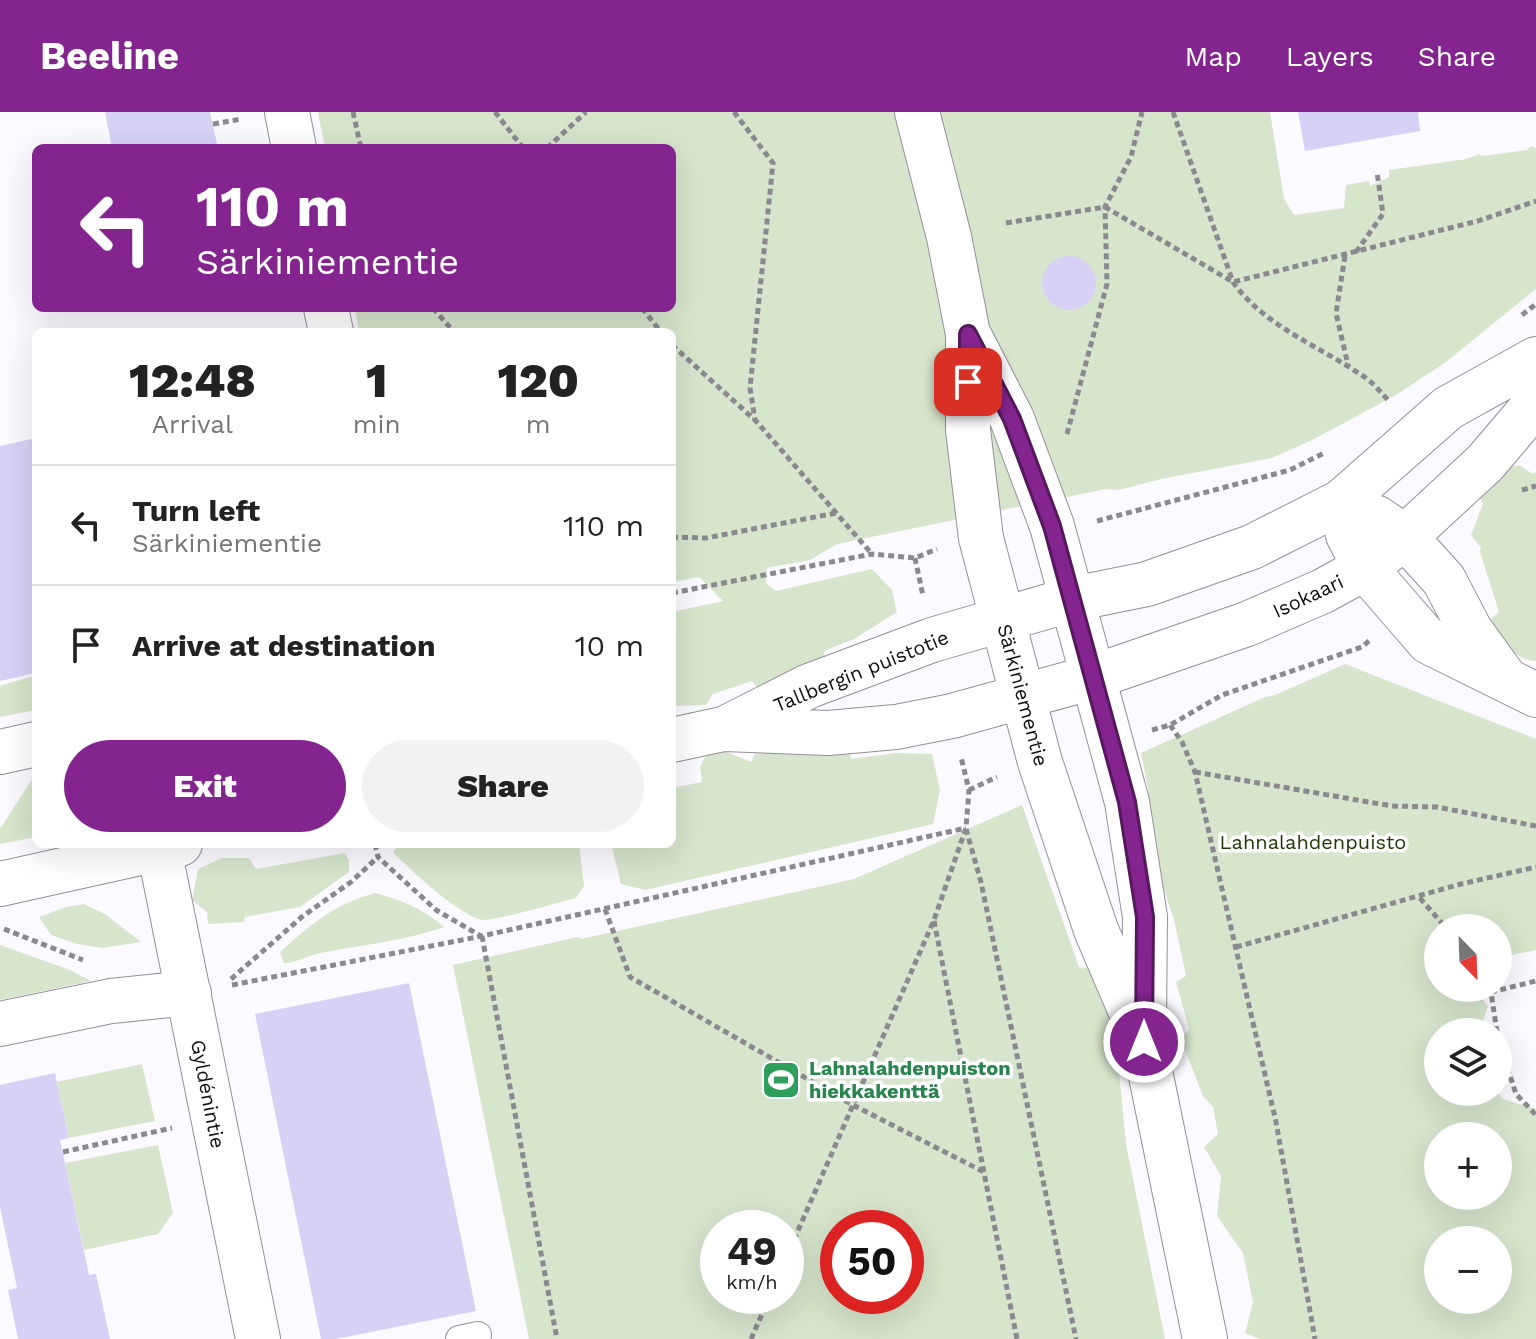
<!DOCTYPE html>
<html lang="en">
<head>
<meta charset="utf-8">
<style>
	:root { --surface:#fff; --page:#f2f2f2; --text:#222; --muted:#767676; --line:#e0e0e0; --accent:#84258f }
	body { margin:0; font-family:"Work Sans",sans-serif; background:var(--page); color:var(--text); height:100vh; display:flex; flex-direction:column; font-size:30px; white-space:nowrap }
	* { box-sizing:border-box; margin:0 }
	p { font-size:26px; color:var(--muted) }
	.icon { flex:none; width:44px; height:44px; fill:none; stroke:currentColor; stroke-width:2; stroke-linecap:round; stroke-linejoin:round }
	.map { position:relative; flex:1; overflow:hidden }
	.panel { position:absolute; left:32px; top:216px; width:644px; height:520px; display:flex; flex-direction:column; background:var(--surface); border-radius:12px; box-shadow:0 8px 32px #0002 }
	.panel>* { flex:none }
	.hud { position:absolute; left:32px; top:32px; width:644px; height:168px; border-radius:12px; box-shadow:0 8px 32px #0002; background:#84258f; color:#fff; overflow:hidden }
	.needle { width:52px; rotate:157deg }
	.controls { position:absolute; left:1424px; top:802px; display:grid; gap:16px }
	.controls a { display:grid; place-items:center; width:88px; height:88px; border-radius:50%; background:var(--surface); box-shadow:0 8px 32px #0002; font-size:40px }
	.speed { position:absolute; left:700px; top:1098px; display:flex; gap:16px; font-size:40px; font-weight:700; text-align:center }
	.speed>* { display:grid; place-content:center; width:104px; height:104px; border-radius:50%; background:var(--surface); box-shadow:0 8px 32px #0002; line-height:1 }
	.speed small { font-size:20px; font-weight:400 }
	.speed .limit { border:12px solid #d22; background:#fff; color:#111 }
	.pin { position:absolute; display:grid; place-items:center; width:68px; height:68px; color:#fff; margin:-34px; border-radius:16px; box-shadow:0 4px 12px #0006 }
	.me { position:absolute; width:88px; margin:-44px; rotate:0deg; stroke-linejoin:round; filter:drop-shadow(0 0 6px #0008) }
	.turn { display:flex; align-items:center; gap:28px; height:168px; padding:0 32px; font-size:36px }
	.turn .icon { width:104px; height:104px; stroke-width:2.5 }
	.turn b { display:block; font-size:56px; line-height:68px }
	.eta { display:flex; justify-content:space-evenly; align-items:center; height:136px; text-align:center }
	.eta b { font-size:48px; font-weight:800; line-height:56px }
	.button { display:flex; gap:16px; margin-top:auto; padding:16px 32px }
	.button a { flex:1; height:92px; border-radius:48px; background:var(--accent); color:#fff; font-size:32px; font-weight:800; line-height:92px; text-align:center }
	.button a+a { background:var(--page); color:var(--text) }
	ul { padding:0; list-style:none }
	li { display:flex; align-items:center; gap:24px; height:120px; padding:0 32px; border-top:2px solid var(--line) }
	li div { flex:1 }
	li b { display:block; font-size:30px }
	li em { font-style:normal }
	header { display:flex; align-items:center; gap:48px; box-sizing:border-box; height:112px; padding:0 40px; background:var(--accent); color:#fff }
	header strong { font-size:38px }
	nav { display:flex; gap:44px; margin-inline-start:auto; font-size:28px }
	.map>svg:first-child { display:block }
</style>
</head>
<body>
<header>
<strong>Beeline</strong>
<nav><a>Map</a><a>Layers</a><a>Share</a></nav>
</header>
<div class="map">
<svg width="1536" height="1227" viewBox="0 0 1536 1227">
	<rect width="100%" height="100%" fill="#fbfafe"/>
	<path fill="#d7e5cd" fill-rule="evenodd" d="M318,0H1270L1284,87L1294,103L1344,96L1346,73L1369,69L1370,74L1389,65V58L1467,47L1479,42L1482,44L1527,38L1531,34L1536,36V177L1446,250L1396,283L1314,327L1272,346L1161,367L1119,378L1106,377L837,432L810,448L767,456L766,471L776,479L872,457L892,478L897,500L854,527L824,539L825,559L808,588L850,639L851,647L896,641L932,642L940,678L933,712L645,778L621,772L611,732H672V676L702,670L700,655L708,639H724L751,650L776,599L752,569L713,582L706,593L674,594L672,591V500L723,489L699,465L672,470V220H359L355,196H672V36H325Z
		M1519,353L1533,362L1536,360V549C1518,549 1496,526 1484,513L1499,500L1480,440L1481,436L1471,423L1483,392L1475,377L1480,363Z
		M1345,552L1536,627V838L1498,846V816H1438V876H1474L1488,894L1479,920H1438V980H1497L1503,987L1536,997V1227H1260L1245,1221L1253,1190L1243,1141L1217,1104L1221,1064L1204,1035L1218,1022L1213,995L1203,984L1181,928L1189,917L1176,870L1186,864L1174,807L1162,773L1143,687L1149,681L1141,641L1265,585L1275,583ZM1438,1024H1498V1084H1438ZM1438,1128H1498V1188H1438Z
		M36,563V598L0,605V574Z
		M36,651V725L0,732V717L34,664L32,652Z
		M1022,693L1079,855L1099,858L1115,918L1126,1032L1165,1227H529L453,853L578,825L581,827L854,767ZM718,1116H786V1184H718ZM838,1116H906V1184H838Z
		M400,732H579L584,774L576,786C560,790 495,809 483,808C461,805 409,757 393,740Z
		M345,741L349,748V760L300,795L245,805L243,810L208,812L207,800L192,788L198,757L222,746H249L256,757Z
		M375,781C401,788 424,797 444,815C405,829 361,833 320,841C307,844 296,851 284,851L280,840C310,813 335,792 375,781Z
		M84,792L105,802L141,830L102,836L77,832L51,823L39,805L66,795Z
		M0,833L70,858L91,869L0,888Z
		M142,952L155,1009L69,1026L57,970Z
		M158,1033L173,1101L158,1122L84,1138L65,1051Z"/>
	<path fill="#d7d1f6" d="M105,0H210L218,36H112Z
		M1298,0H1418L1420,19L1305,39Z
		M1042 171a27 27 0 1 1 54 0a27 27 0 1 1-54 0Z
		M36,326V561L0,569V334Z
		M409,871L476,1199L336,1227H321L255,902Z
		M55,961L69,1026L60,1028L89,1163L96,1162L110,1227H18L8,1178L17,1176L0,1095V973Z"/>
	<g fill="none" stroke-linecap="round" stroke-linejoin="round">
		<defs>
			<path id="lane" d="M459,1227L478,1223"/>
			<path id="street" d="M287,0L294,36
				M326,196L331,220
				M1341,390L1348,423L1365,456L1429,530L1536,583
				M1341,390L1377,406L1405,425L1444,468L1470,518L1504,565
				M0,640L36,632
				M159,737L258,1227
				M0,912L111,889L189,881"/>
			<path id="secondary" d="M917,0L949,125L968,222V318L981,426L1040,650L1096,818L1144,930L1205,1227
				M971,227L1012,307L1052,414L1127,690L1145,805L1144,910
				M728,615L809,574L932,528L1073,487L1147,472L1252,435L1341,390L1448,296L1536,247
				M672,628L723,617L828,621L896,615L952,604L1093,565L1247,512L1323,479L1365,456L1405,425L1485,351L1536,291
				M0,772L180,732"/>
		</defs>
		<use href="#lane" stroke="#919099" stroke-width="28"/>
		<use href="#street" stroke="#919099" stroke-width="46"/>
		<use href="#secondary" stroke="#919099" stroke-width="46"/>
		<path stroke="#8a898d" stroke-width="5" stroke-dasharray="6 4" stroke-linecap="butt" d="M353,0L361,36
			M495,0L523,36
			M734,0L773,51L750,276L755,308
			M1173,0L1233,170C1264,214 1319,234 1363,264C1373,270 1381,281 1390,290
			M213,12L242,7
			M547,36L586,0
			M1006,111L1105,95L1233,170L1478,109L1536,89
			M1356,140L1383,102L1377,60
			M1345,144L1336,201L1348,253
			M433,196L454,220
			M642,196L661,220
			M1522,203L1536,192
			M672,233L756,309L871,441
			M1067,322L1107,172L1105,95L1131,45L1142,0
			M1522,378L1536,374
			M1097,409L1290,358L1324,341
			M672,425L706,426L836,401
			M915,446L923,484
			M672,481L872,442L915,446L937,437
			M1170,613L1182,630L1195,660L1276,1010L1315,1227
			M1152,618L1170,613L1222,583L1362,535L1370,528
			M1195,660L1392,694L1437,695L1536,714
			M969,678L997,665
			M966,717L981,770L1076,1227
			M375,732L378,745L436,798L481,824
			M1420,786L1446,816
			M605,797L630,865L853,993L984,1060
			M934,809L1017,1227
			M4,817L83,848
			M482,824L557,1227
			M1236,835L1461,772L1536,755
			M231,867L303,804L351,770L378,745
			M232,873L482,824L966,716
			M1497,920L1491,880L1536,869
			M1498,927L1516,982L1536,1003
			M63,1040L172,1016
			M786,1146L934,808L966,716L969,678L961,645
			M751,1227L770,1184"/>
		<use href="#lane" stroke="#fff" stroke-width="26"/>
		<use href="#street" stroke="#fff" stroke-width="44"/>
		<use href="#secondary" stroke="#fff" stroke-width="44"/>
	</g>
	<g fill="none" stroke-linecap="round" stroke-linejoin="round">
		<defs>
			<path id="route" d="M968,270V222L1012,307L1052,414L1127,690L1145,805L1144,930"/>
		</defs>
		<use href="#route" stroke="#56185d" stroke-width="20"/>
		<use href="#route" stroke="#84258f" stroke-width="14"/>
	</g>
	<defs>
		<symbol id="stadium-square" viewBox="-11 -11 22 22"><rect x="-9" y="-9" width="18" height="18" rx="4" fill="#2e9e5b" stroke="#fff"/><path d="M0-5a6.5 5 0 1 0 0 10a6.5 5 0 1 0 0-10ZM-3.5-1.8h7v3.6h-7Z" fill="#fff"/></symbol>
	</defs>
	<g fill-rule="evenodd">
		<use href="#stadium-square" x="759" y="946" width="44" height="44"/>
	</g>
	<g text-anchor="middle" stroke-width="7" stroke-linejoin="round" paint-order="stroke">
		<g font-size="20" fill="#100f13" stroke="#fff">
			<text transform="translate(1308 484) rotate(-25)" y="7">Isokaari</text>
			<text transform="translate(861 559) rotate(-22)" y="7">Tallbergin puistotie</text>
			<text transform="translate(1023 583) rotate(75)" y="7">Särkiniementie</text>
			<text transform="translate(208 982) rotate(79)" y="7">Gyldénintie</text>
		</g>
		<g font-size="20" fill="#1e3602" stroke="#fff">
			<text x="1313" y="737">Lahnalahdenpuisto</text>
		</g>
		<g font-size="20" font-weight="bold" fill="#27864d" stroke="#fff" text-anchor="start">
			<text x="809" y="963">Lahnalahdenpuiston<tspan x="809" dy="23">hiekkakenttä</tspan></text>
		</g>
	</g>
</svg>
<div class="controls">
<a><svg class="needle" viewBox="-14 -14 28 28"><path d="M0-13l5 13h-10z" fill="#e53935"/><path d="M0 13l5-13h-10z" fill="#767676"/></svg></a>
<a><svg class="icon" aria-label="layers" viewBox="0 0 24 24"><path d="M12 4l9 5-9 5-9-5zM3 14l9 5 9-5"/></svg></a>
<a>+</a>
<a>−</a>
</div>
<div class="speed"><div>49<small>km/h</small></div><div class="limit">50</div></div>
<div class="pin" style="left:968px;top:270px;background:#d93025"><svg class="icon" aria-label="arrive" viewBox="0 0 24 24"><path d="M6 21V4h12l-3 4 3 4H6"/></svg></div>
<svg class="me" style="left:1144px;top:930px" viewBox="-20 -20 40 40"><circle r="17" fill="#84258f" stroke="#fff" stroke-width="3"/><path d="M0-11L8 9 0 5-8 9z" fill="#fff"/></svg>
<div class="hud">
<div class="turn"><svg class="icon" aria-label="left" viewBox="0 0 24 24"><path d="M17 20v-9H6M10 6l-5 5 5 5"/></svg><div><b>110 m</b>Särkiniementie</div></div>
</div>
<section class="panel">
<div class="eta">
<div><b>12:48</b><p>Arrival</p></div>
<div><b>1</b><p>min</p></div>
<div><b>120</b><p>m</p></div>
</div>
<ul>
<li><svg class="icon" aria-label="left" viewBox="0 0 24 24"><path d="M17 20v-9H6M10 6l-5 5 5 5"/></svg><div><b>Turn left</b><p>Särkiniementie</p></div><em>110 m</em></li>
<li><svg class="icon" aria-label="arrive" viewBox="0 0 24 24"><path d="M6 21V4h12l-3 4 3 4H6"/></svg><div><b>Arrive at destination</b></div><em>10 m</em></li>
</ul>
<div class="button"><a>Exit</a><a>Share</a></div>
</section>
</div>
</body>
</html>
